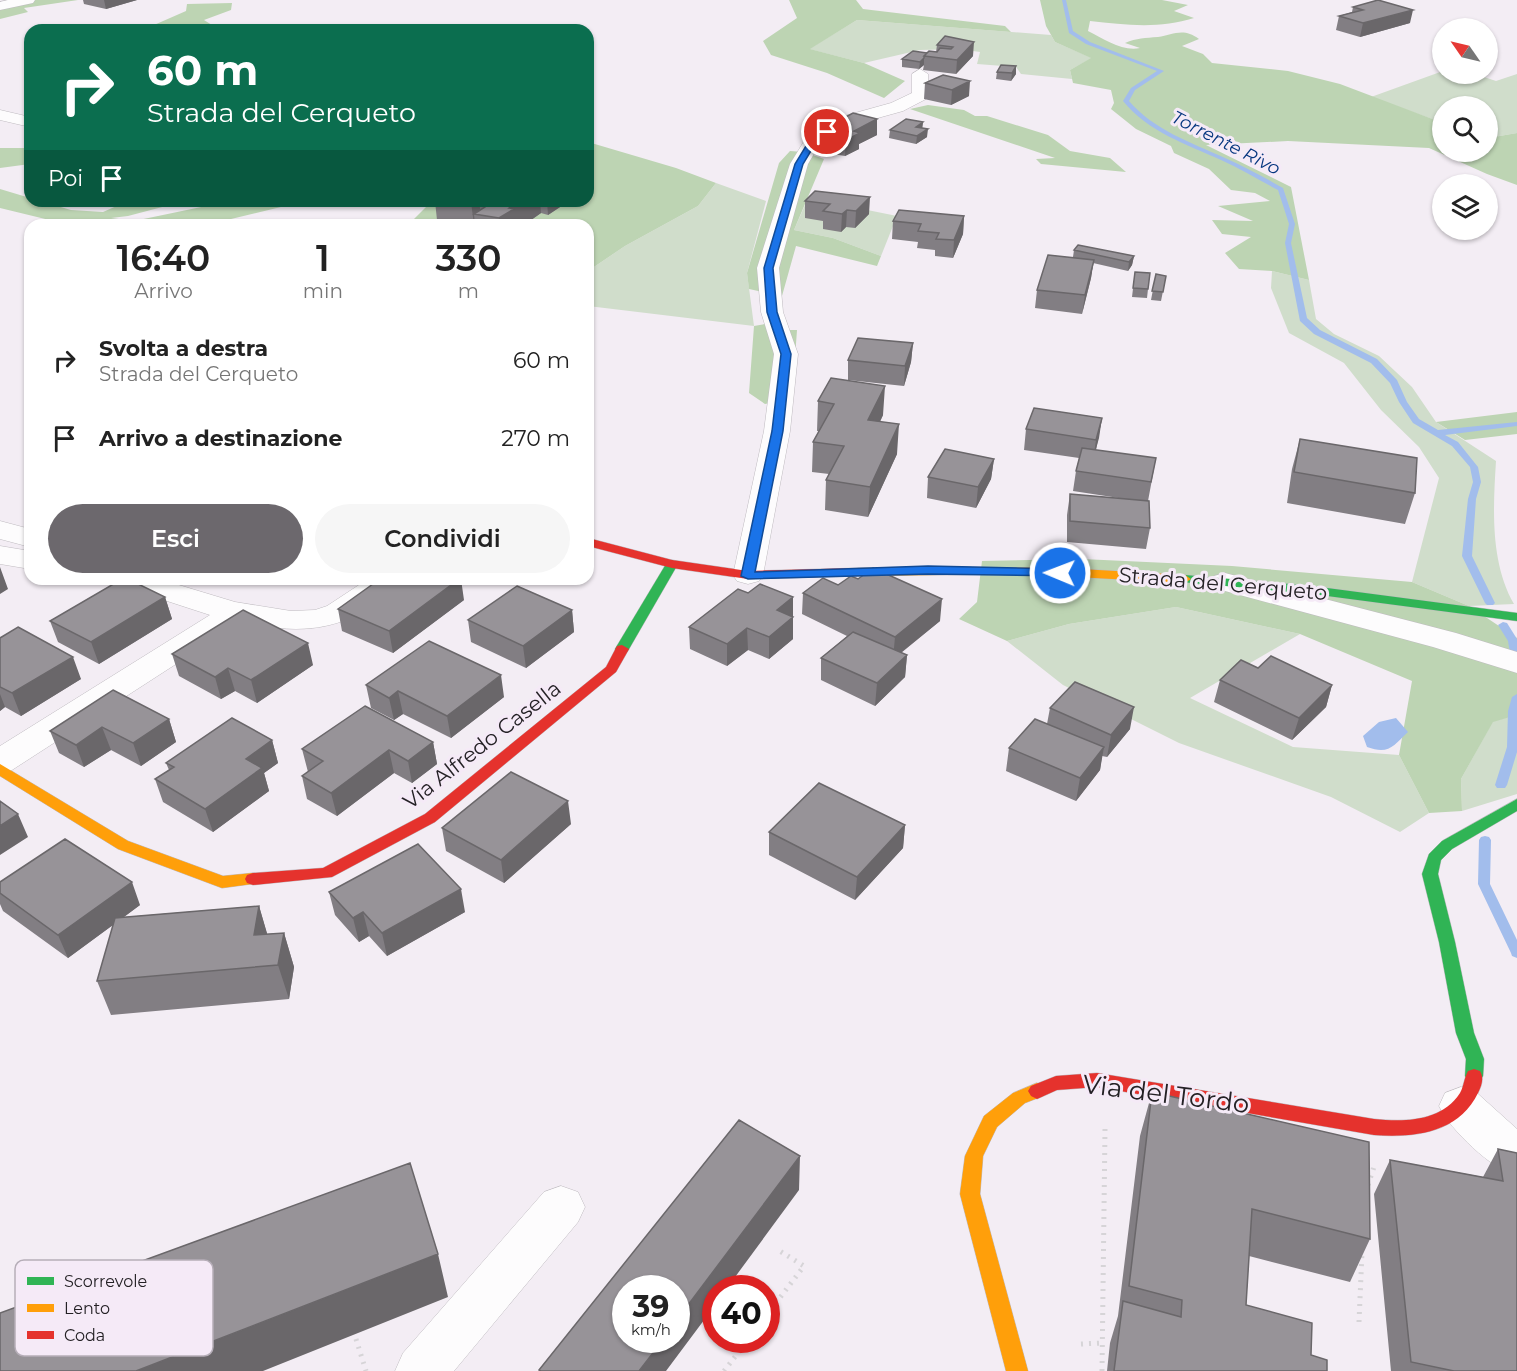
<!DOCTYPE html>
<html lang="it">
<head>
<meta charset="utf-8">
<style>
	:root { --surface:#fff; --page:#f6f6f6; --text:#222; --muted:#767676; --accent:#6c686d }
	body { margin:0; font-family:Montserrat,sans-serif; background:var(--page); color:var(--text); height:100vh; display:flex; flex-direction:column; font-size:22px; white-space:nowrap }
	* { box-sizing:border-box; margin:0 }
	p { font-size:20px; color:var(--muted) }
	.icon { flex:none; width:33px; height:33px; fill:none; stroke:currentColor; stroke-width:2; stroke-linecap:round; stroke-linejoin:round }
	.map { position:relative; flex:1; overflow:hidden }
	.panel { position:absolute; left:24px; top:219px; width:570px; height:366px; display:flex; flex-direction:column; background:var(--surface); border-radius:18px; box-shadow:0 2px 4px #0004 }
	.panel>* { flex:none }
	.banner { position:absolute; left:24px; top:24px; width:570px; height:183px; border-radius:18px; box-shadow:0 2px 4px #0004; background:#0b6e4f; color:#fff; overflow:hidden }
	.needle { width:39px; rotate:304deg }
	.fabs { position:absolute; left:1432px; top:18px; display:grid; gap:12px }
	.fabs a { display:grid; place-items:center; width:66px; height:66px; border-radius:50%; background:var(--surface); box-shadow:0 2px 4px #0004; font-size:30px }
	.speed { position:absolute; left:612px; top:1275px; display:flex; gap:12px; font-size:30px; font-weight:700; text-align:center }
	.speed>* { display:grid; place-content:center; width:78px; height:78px; border-radius:50%; background:var(--surface); box-shadow:0 2px 4px #0004; line-height:1 }
	.speed small { font-size:15px; font-weight:400 }
	.speed .limit { border:9px solid #d22; background:#fff; color:#111 }
	.pin { position:absolute; display:grid; place-items:center; width:51px; height:51px; color:#fff; margin:-26px; border:3px solid #fff; border-radius:50%; box-shadow:0 2px 6px #0007 }
	.me { position:absolute; width:66px; margin:-33px; rotate:271deg; stroke-linejoin:round; filter:drop-shadow(0 0 4px #0008) }
	.turn { display:flex; align-items:center; gap:21px; height:126px; padding:0 24px; font-size:27px }
	.turn .icon { width:78px; height:78px; stroke-width:2.5 }
	.turn b { display:block; font-size:42px; line-height:51px }
	.then { display:flex; align-items:center; height:57px; padding:0 24px; background:#0003; gap:12px; font-size:22px }
	.eta { display:flex; justify-content:space-evenly; align-items:center; height:102px; text-align:center }
	.eta b { font-size:36px; font-weight:600; line-height:42px }
	.action { display:flex; gap:12px; margin-top:auto; padding:12px 24px }
	.action a { flex:1; height:69px; border-radius:36px; background:var(--accent); color:#fff; font-size:24px; font-weight:600; line-height:69px; text-align:center }
	.action a+a { background:var(--page); color:var(--text) }
	ul { padding:0; list-style:none }
	li { display:flex; align-items:center; gap:18px; height:78px; padding:0 24px }
	li div { flex:1 }
	li b { display:block; font-size:22px }
	li em { font-style:normal }
	.map>svg:first-child { display:block }
</style>
</head>
<body>
<div class="map">
<svg width="1517" height="1371" viewBox="0 0 1517 1371">
	<rect width="100%" height="100%" fill="#f3edf4"/>
	<path fill="#d0ddcb" d="M857,20L1051,35L1055,42L1092,58L1070,70L1072,79L1021,74L1016,67L977,64L980,52L959,49L920,50L864,63L809,49Z
		M1443,71V74H1475L1496,81L1517,74V133L1488,138V106H1443V123L1371,97Z
		M716,183L766,201L747,273L754,326L588,306V271L625,246L698,206Z
		M808,198L897,216L881,256L833,238L794,230Z
		M1272,271L1309,280L1316,319L1334,334L1379,356L1412,387L1436,422L1496,461C1493,508 1490,562 1514,604L1469,606L1412,582L1439,478L1419,447L1381,410L1344,363L1289,333L1271,288Z
		M1176,607L1300,634L1190,698L1293,747L1399,755L1429,813L1400,832L1331,797L1179,743L1063,685L1007,641L1069,624Z
		M1517,715V794L1462,811L1461,779L1493,721Z"/>
	<path fill="#bdd4b3" d="M22,0H78L24,8L28,12L0,19V9Z
		M789,0H856L863,9L1005,26L1011,32L857,20L810,49L864,63L905,81L884,98L827,73L771,55L763,41L797,18Z
		M1040,0H1162L1188,5L1174,11L1194,18C1160,29 1125,25 1090,21L1088,31C1104,39 1123,52 1140,48L1125,43C1137,38 1145,38 1158,37C1173,35 1183,27 1199,39L1182,46L1203,54L1212,63L1288,71L1340,84L1443,123V152H1488V138L1517,133V185L1487,174L1429,148L1288,141L1206,145L1291,187L1309,280L1272,271L1239,269L1225,253L1251,237L1222,234L1212,220L1253,221L1218,206L1270,201L1255,193L1231,190L1209,169L1174,153L1171,146L1136,129L1111,109L1114,103L1111,90L1073,83L1070,70L1091,58L1055,42L1046,26Z
		M232,3L231,10L204,20L220,30L159,29L154,25L186,11L187,4Z
		M928,105L964,110L975,116H987L1048,135L1070,151L1110,158L1126,172L1041,164L1036,159L1055,158L910,109Z
		M588,142L676,168L716,183L698,206L625,246L588,271V225H408L432,201H588Z
		M0,148H30V164L0,168Z
		M790,151L804,152L824,159L794,230L833,238L881,256L877,266L796,246L782,296L749,289L747,273L779,163Z
		M0,189L30,198V201H40L71,210L103,212L128,201H185L128,216L111,218L134,221L230,201H285L281,207L206,225H70L0,208Z
		M783,321L786,330H797L792,399L765,404L749,393L754,326Z
		M1517,412V434L1465,440L1436,422Z
		M1082,559L1232,566L1412,582L1469,606L1517,638V715L1493,722L1461,779L1462,811L1429,813L1399,755L1412,681L1300,634L1176,607L1069,624L1007,641L959,619L977,602L982,561Z"/>
	<path fill="#a2bdec" d="M1396,718L1408,732C1393,746 1389,755 1367,747L1363,736L1379,722Z"/>
	<g fill="none" stroke-linecap="round" stroke-linejoin="round">
		<path fill="#a2bdec" fill-rule="evenodd" d="M1062,0H1066L1073,31L1090,42L1164,71L1135,90L1129,101C1154,130 1190,142 1225,158C1245,167 1264,177 1283,188L1295,224L1291,243L1307,318L1320,330L1377,359L1397,380L1407,402L1419,419L1438,430L1517,422V426L1445,435L1458,442L1478,467L1481,482L1476,499L1472,556L1495,603L1493,605H1487L1485,603L1462,556L1468,499L1473,482L1470,467L1452,446L1413,423L1399,402L1390,383L1371,363L1314,334L1300,321L1285,243L1289,224L1278,190C1259,180 1241,169 1221,160C1186,144 1148,132 1123,101L1131,88L1157,71L1086,44L1069,33Z
			M1503,622L1507,623L1517,639V653H1510L1508,641L1498,625Z
			M1517,694V752L1507,785L1505,788H1497L1495,785L1507,747L1508,711L1512,697Z
			M1485,836L1489,837L1491,840L1490,884L1517,940V958L1512,956L1511,953L1478,884L1479,840L1481,837Z"/>
		<defs>
			<path id="street" d="M8,0H35L33,3L0,10V2Z
				M920,69L928,74L929,95L926,99L903,111L849,126L819,145L808,164L779,268L783,312L798,354L790,431L763,575L759,581L748,584L737,581L733,575L764,431L774,354L761,312L757,268L790,164L806,138L837,118L891,103L912,93V74Z
				M0,110L30,117V127L0,120Z
				M0,521L30,529V547L0,539Z
				M0,546L30,551V569L0,564Z
				M1225,573L1456,633L1517,652V673L1433,647L1214,588L1210,582L1214,576Z
				M118,579H159L235,602L291,611L315,610L327,606L368,579H403C397,588 387,594 379,601C335,634 292,633 241,622L12,770L0,774V746L210,615L121,586Z
				M1461,1087L1477,1093L1517,1129V1177C1491,1168 1451,1131 1439,1106L1445,1093Z
				M561,1186L578,1192L585,1207L578,1222L454,1371H395L403,1353L544,1192Z"/>
			<path id="fast" d="M672,560L678,564L629,649L627,652H617L615,649L666,564Z
				M1185,575L1312,586L1517,613V621L1312,594L1181,582L1179,579L1181,576Z
				M1517,799V811L1452,849L1441,860L1438,874L1455,942L1474,1033L1484,1059L1483,1076L1480,1081L1474,1083L1468,1081L1465,1076L1466,1059L1456,1033L1439,942L1422,874L1429,854L1442,841Z"/>
			<path id="slow" d="M940,567L1063,568L1185,575L1191,579L1185,583L1022,574L858,576L852,572L858,568Z
				M0,764L128,841L223,876L253,873L259,875L261,879L259,883L222,888L118,849L0,776Z
				M1037,1083L1043,1086L1046,1091L1043,1096L1025,1103L997,1127L983,1156L980,1194L1028,1371H1006L960,1194L965,1156L984,1116L1013,1093Z"/>
			<path id="jam" d="M588,538L672,560L748,571L858,568L864,572L858,576L748,579L672,568L588,546Z
				M622,645L629,649L616,672L435,822L332,877L253,885L247,883L245,879L247,875L253,873L323,868L425,814L606,667L617,646Z
				M1474,1069L1480,1071C1484,1078 1482,1085 1478,1093C1459,1133 1414,1138 1374,1135L1097,1087L1057,1090L1037,1099L1031,1096L1028,1091L1031,1086L1056,1076L1097,1073L1374,1119C1405,1122 1441,1122 1460,1093C1464,1086 1464,1078 1468,1071Z"/>
		</defs>
		<use href="#street" stroke="#bfbbc0" stroke-width="1"/>
		<use href="#fast" stroke="#bfbbc0" stroke-width="1"/>
		<use href="#slow" stroke="#bfbbc0" stroke-width="1"/>
		<use href="#jam" stroke="#bfbbc0" stroke-width="1"/>
		<path stroke="#d6d4d7" stroke-width="5" stroke-dasharray="2 6" stroke-linecap="butt" d="M1368,1185L1375,1164
			M766,1316L804,1266L778,1250
			M1359,1322L1362,1252
			M356,1339L366,1371
			M1081,1344L1102,1343
			M724,1371L748,1340
			M1102,1371L1105,1129"/>
		<use href="#street" fill="#fdfcfd" fill-rule="evenodd"/>
		<use href="#fast" fill="#30b455" fill-rule="evenodd"/>
		<use href="#slow" fill="#ff9f0a" fill-rule="evenodd"/>
		<use href="#jam" fill="#e5322d" fill-rule="evenodd"/>
	</g>
	<path fill="#827e83" d="M83,0H137L106,9L84,4Z
		M1353,7L1410,23L1360,37L1336,30L1339,16L1352,12Z
		M945,36L973,56L956,74L923,70L924,65L919,69L902,67V59L927,53L936,52L937,45Z
		M1016,66V74L1011,81L996,79L997,72Z
		M943,75L969,96L951,105L924,99L925,83Z
		M853,113L877,135L859,144V149L845,156L820,152V136L838,126V121Z
		M923,122L922,128L927,137L916,144L889,138L890,130Z
		M815,191L869,214L855,228L846,227L841,232L823,229V221L805,218V201Z
		M435,201H559L560,207L548,215L541,213L524,225H462L437,220Z
		M964,216L963,234L953,258L935,256V250L917,248L918,242L892,239L893,221Z
		M1074,250L1134,256L1132,265L1128,271L1093,263L1091,278L1082,314L1035,308L1037,290L1073,257Z
		M1135,272L1148,289L1147,298L1132,297Z
		M1156,274L1166,276L1161,301L1151,300Z
		M913,343L911,362L904,386L848,380V360Z
		M831,378L883,415L880,422L897,454L868,517L825,510L826,480L829,474L812,472L813,442L819,431H817L818,401Z
		M1102,418L1096,450L1156,458L1148,501L1150,528L1146,549L1067,542V515L1070,494L1119,498L1073,491L1076,471L1079,458L1024,450L1026,429Z
		M1300,439L1415,493L1405,524L1287,503L1292,469Z
		M994,459L991,479L976,508L927,498L928,477Z
		M838,585L940,621L901,653L907,655L905,677L875,706L821,680V658L847,636L802,614L803,593Z
		M748,593L793,597V639L769,659L748,650L727,666L690,649L689,627Z
		M165,597L172,619L99,664L58,642L50,621Z
		M464,600L393,653L342,631L338,609Z
		M572,610L574,632L526,668L471,642L468,620Z
		M0,638L81,679L21,716L5,707L0,711Z
		M172,654L313,665L257,703L235,691L221,699L179,676Z
		M1220,680L1332,685L1326,707L1292,740L1214,702Z
		M366,685L504,697L451,738L403,714L394,720L371,708Z
		M1050,708L1130,729L1107,757L1102,756L1100,770L1076,801L1006,771L1009,748L1047,724Z
		M169,719L176,742L141,766L111,750L84,767L59,753L50,731Z
		M272,740L278,763L264,773L269,791L213,832L163,802L155,779L169,770L166,763Z
		M433,742L437,764L412,783L394,773L337,816L307,799L302,776L308,772L302,749Z
		M571,824L504,883L446,851L442,828Z
		M905,825L903,848L855,900L769,855V832Z
		M0,882L140,905L124,917L259,906L267,934L284,933L294,967L289,999L111,1015L97,981L113,925L68,958L3,911L0,904Z
		M329,892L465,912L387,956L369,936L359,942L335,915Z
		M1152,1092L1370,1239L1350,1282L1249,1256L1246,1305L1311,1355L1327,1371H1107L1110,1343L1118,1316L1140,1136Z
		M1498,1149L1517,1153V1371H1391L1374,1194L1390,1160L1483,1177Z"/>
	<path fill="#6a676a" d="M104,0H137L106,9Z
		M1413,10L1410,23L1360,37L1363,23Z
		M974,42L973,56L956,74L957,60Z
		M924,58V65L919,69L920,62Z
		M1016,66V74L1011,81L1012,73Z
		M970,81L969,96L951,105L952,90Z
		M877,119V135L859,144V149L845,156L846,140L854,131Z
		M923,122L922,130L916,127Z
		M928,129L927,137L916,144L917,136Z
		M870,197L869,214L855,228L856,211Z
		M473,201H479L481,215L474,214L475,225H474L471,202Z
		M519,201H540L541,213L524,225H500L499,218L509,208Z
		M547,201H559L560,207L548,215Z
		M847,210L846,227L841,232L842,214Z
		M964,216L963,234L953,258L954,240Z
		M1134,256L1132,265L1128,271L1129,262Z
		M1094,260L1091,278L1082,314L1085,295Z
		M913,343L911,362L904,386L905,366Z
		M885,386L883,415L866,449L868,420Z
		M1102,418L1099,438L1093,460L1096,440Z
		M899,424L897,454L868,517L870,487Z
		M994,459L991,479L976,508L978,487Z
		M0,567L8,589L0,594Z
		M459,579H461L464,600L393,653L389,631Z
		M165,597L172,619L99,664L91,642Z
		M793,597V639L769,659V637L777,610Z
		M942,599L940,621L893,659L895,637Z
		M572,610L574,632L526,668L523,646Z
		M747,628L748,650L727,666V644Z
		M308,643L313,665L257,703L251,680Z
		M907,655L905,677L875,706L877,683Z
		M73,657L81,679L21,716L12,693Z
		M228,668L235,691L221,699L215,677Z
		M501,675L504,697L451,738L447,716Z
		M1332,685L1326,707L1292,740L1299,718Z
		M398,691L403,714L394,720L389,698Z
		M0,694L5,707L0,711Z
		M1134,707L1130,729L1107,757L1111,735Z
		M169,719L176,742L141,766L133,743Z
		M102,727L111,750L84,767L76,745Z
		M272,740L278,763L264,773L269,791L213,832L205,809L246,759Z
		M433,742L437,764L412,783L408,761Z
		M1104,747L1100,770L1076,801L1080,778Z
		M389,750L394,773L337,816L331,793Z
		M568,801L571,824L504,883L501,860Z
		M18,814L28,837L0,855V826Z
		M905,825L903,848L855,900L857,877Z
		M132,882L140,905L68,958L58,935Z
		M461,889L465,912L387,956L382,933Z
		M259,906L269,940L254,935Z
		M363,912L369,936L359,942L353,918Z
		M284,933L294,967L289,999L278,965Z
		M800,1156L799,1190L727,1288H716V1304L666,1371H639L663,1340H676V1321Z
		M438,1254L448,1297L263,1371H136Z"/>
	<path fill="#979398" stroke="#6a676a" stroke-width="1.5" d="M1378,0L1413,10L1363,23L1339,16L1363,10L1353,7Z
		M945,36L974,42L957,60L924,56L929,51L937,52L940,48L951,49L953,47L937,45Z
		M913,51L927,53L924,56V58L920,62L902,59Z
		M1001,65L1016,66L1012,73L997,72Z
		M943,75L970,81L952,90L925,83Z
		M853,113L877,119L854,131L860,133L846,140L820,136L845,122L838,121Z
		M906,119L923,122L916,127L928,129L917,136L890,130Z
		M815,191L870,197L856,211L847,210L842,214L823,211L830,204L805,201Z
		M494,201H519L509,208L514,209L499,218L474,214Z
		M899,210L964,216L954,240L936,239L939,233L918,231L921,224L893,221Z
		M1078,245L1134,256L1129,262L1074,250Z
		M1048,255L1094,260L1085,295L1037,290Z
		M1135,272L1150,273L1148,289L1133,288Z
		M1156,274L1166,276L1163,292L1152,291Z
		M858,338L913,343L905,366L848,360Z
		M831,378L885,386L868,420L899,424L870,487L826,480L844,446L813,442L834,404L818,401Z
		M1034,408L1102,418L1096,440L1026,429Z
		M1300,439L1417,458L1415,493L1294,472Z
		M1082,448L1156,458L1151,482L1076,471Z
		M945,449L994,459L978,487L928,477Z
		M1070,494L1149,501L1150,528L1070,521Z
		M873,568L942,599L895,637L803,593L823,578L838,585L851,576L858,579Z
		M122,579H128L165,597L91,642L50,621Z
		M380,579H459L389,631L338,609Z
		M760,584L793,597L777,610L793,617L769,637L747,628L727,644L689,627L738,589L748,593Z
		M517,586L572,610L523,646L468,620Z
		M243,610L308,643L251,680L228,668L215,677L172,654Z
		M18,627L73,657L12,693L0,687V638Z
		M853,632L907,655L877,683L821,658Z
		M429,641L501,675L447,716L398,691L389,698L366,685Z
		M1271,656L1332,685L1299,718L1220,680L1241,660L1258,668Z
		M1075,682L1134,707L1111,735L1050,708Z
		M113,690L169,719L133,743L102,727L76,745L50,731Z
		M365,706L433,742L408,761L389,750L331,793L302,776L323,761L302,749Z
		M232,718L272,740L246,759L262,768L205,809L155,779L174,767L166,763Z
		M1035,719L1104,747L1080,778L1009,748Z
		M511,772L568,801L501,860L442,828Z
		M819,783L905,825L857,877L769,832Z
		M0,801L18,814L0,826Z
		M65,839L132,882L58,935L0,893V882Z
		M418,844L461,889L382,933L363,912L353,918L329,892Z
		M259,906L254,935L284,933L278,965L97,981L115,918Z
		M1152,1092L1369,1142L1370,1239L1252,1209L1246,1305L1312,1323L1311,1355L1327,1360V1371H1114L1123,1301L1181,1317L1182,1300L1129,1286Z
		M739,1120L800,1156L676,1321V1288H626V1340H663L639,1371H541L539,1370Z
		M1498,1149L1517,1153V1371H1454L1411,1362L1390,1160L1503,1181Z
		M410,1163L438,1254L136,1371H0V1313Z"/>
	<path fill="#1a73e8" stroke="#114b97" stroke-width="1.5" d="M825,130L831,132L815,144L803,164L773,268L777,312L791,354L783,431L755,572L928,566L1060,569L1064,570L1066,573L1064,576L928,574L748,579L741,576L772,431L781,354L767,312L764,268L795,164L809,141Z"/>
	<g text-anchor="middle" stroke-width="6" stroke-linejoin="round" paint-order="stroke">
		<g font-size="18" font-style="italic" fill="#05367f" stroke="#f5eaf7">
			<text transform="translate(1226 143) rotate(27)" y="6">Torrente Rivo</text>
		</g>
		<g font-size="21" fill="#242125" stroke="#f5eaf7">
			<text transform="translate(1223 584) rotate(5)" y="7">Strada del Cerqueto</text>
			<text transform="translate(482 745) rotate(-38)" y="7">Via Alfredo Casella</text>
		</g>
		<g font-size="26" fill="#242125" stroke="#f5eaf7">
			<text transform="translate(1166 1094) rotate(7)" y="9">Via del Tordo</text>
		</g>
	</g>
	<rect x="15" y="1260" width="198" height="96" rx="9" fill="#f5eaf7" stroke="#b6aeb8" stroke-width="1.5"/>
	<rect x="27" y="1277" width="27" height="8" fill="#30b455"/>
	<rect x="27" y="1304" width="27" height="8" fill="#ff9f0a"/>
	<rect x="27" y="1331" width="27" height="8" fill="#e5322d"/>
	<g font-size="16" fill="#242125">
		<text x="64" y="1287">Scorrevole</text>
		<text x="64" y="1314">Lento</text>
		<text x="64" y="1341">Coda</text>
	</g>
</svg>
<div class="fabs">
<a><svg class="needle" viewBox="-14 -14 28 28"><path d="M0-13l5 13h-10z" fill="#e53935"/><path d="M0 13l5-13h-10z" fill="#767676"/></svg></a>
<a><svg class="icon" aria-label="search" viewBox="0 0 24 24"><circle cx="10" cy="10" r="6"/><path d="M15 15l6 6"/></svg></a>
<a><svg class="icon" aria-label="layers" viewBox="0 0 24 24"><path d="M12 4l9 5-9 5-9-5zM3 14l9 5 9-5"/></svg></a>
</div>
<div class="speed"><div>39<small>km/h</small></div><div class="limit">40</div></div>
<div class="pin" style="left:827px;top:132px;background:#d93025"><svg class="icon" aria-label="arrive" viewBox="0 0 24 24"><path d="M6 21V4h12l-3 4 3 4H6"/></svg></div>
<svg class="me" style="left:1060px;top:573px" viewBox="-20 -20 40 40"><circle r="17" fill="#1a73e8" stroke="#fff" stroke-width="3"/><path d="M0-11L8 9 0 5-8 9z" fill="#fff"/></svg>
<div class="banner">
<div class="turn"><svg class="icon" aria-label="right" viewBox="0 0 24 24"><path d="M7 20v-9h11M14 6l5 5-5 5"/></svg><div><b>60 m</b>Strada del Cerqueto</div></div>
<div class="then">Poi<svg class="icon" aria-label="arrive" viewBox="0 0 24 24"><path d="M6 21V4h12l-3 4 3 4H6"/></svg></div>
</div>
<section class="panel">
<div class="eta">
<div><b>16:40</b><p>Arrivo</p></div>
<div><b>1</b><p>min</p></div>
<div><b>330</b><p>m</p></div>
</div>
<ul>
<li><svg class="icon" aria-label="right" viewBox="0 0 24 24"><path d="M7 20v-9h11M14 6l5 5-5 5"/></svg><div><b>Svolta a destra</b><p>Strada del Cerqueto</p></div><em>60 m</em></li>
<li><svg class="icon" aria-label="arrive" viewBox="0 0 24 24"><path d="M6 21V4h12l-3 4 3 4H6"/></svg><div><b>Arrivo a destinazione</b></div><em>270 m</em></li>
</ul>
<div class="action"><a>Esci</a><a>Condividi</a></div>
</section>
</div>
</body>
</html>
